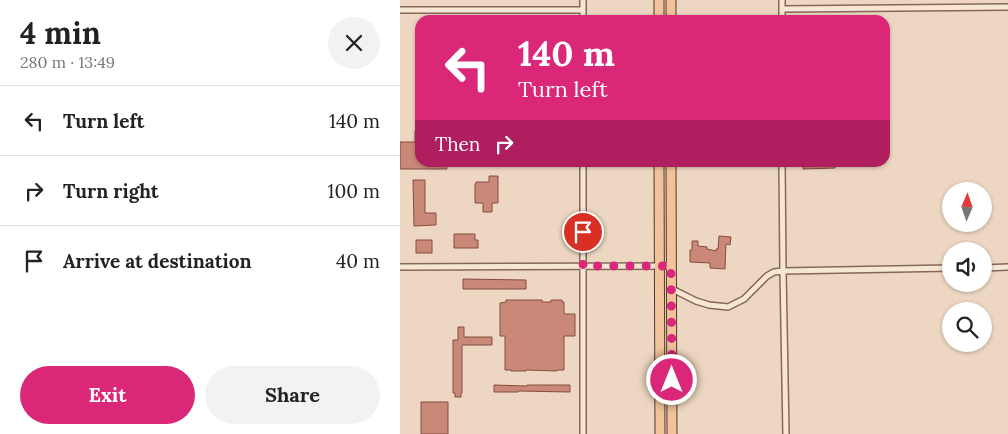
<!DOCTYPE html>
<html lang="en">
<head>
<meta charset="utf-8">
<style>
	:root { --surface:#fff; --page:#f2f2f2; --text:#222; --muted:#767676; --line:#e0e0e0; --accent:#db2777 }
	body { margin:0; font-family:Lora,serif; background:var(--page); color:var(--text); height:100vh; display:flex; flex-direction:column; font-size:19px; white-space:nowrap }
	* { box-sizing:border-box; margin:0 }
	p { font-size:16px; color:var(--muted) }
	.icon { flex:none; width:28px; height:28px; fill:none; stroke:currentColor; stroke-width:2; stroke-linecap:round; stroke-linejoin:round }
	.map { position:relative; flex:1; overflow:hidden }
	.details { display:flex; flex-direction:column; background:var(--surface); width:400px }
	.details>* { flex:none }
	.hud { position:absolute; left:15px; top:15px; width:475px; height:152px; border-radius:15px; box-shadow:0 1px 4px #0004; background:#db2777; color:#fff; overflow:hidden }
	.needle { width:32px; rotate:2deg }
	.fabs { position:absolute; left:542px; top:182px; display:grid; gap:10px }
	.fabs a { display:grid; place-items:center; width:50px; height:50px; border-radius:50%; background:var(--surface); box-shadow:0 1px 4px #0004; font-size:25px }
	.pin { position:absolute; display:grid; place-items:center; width:42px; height:42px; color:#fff; margin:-21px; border:2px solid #fff; border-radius:50%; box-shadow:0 1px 5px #0007 }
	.me { position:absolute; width:55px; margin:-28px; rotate:0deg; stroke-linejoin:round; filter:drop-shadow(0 0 4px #0008) }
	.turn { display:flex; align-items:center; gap:18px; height:105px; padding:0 20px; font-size:22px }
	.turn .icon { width:65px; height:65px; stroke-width:2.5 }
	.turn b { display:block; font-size:35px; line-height:42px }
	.then { display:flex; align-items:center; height:48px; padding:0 20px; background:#0003; gap:10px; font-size:19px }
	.round { display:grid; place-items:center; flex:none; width:52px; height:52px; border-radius:26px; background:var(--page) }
	.overview { display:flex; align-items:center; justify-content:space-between; height:85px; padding:0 20px }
	h1 { font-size:30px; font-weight:700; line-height:38px }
	.action { display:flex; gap:10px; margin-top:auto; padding:10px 20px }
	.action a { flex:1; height:58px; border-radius:30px; background:var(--accent); color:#fff; font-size:20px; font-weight:700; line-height:58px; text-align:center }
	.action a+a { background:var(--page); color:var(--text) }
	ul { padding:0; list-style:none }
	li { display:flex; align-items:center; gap:15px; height:70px; padding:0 20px; border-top:1px solid var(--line) }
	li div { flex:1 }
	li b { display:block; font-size:19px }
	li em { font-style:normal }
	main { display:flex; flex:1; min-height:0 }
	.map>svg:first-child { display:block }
</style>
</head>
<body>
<main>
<section class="details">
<div class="overview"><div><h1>4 min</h1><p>280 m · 13:49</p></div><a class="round"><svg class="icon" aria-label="close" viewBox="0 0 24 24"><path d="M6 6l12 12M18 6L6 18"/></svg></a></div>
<ul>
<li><svg class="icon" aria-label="left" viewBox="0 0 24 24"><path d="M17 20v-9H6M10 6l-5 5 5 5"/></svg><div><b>Turn left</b></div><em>140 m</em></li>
<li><svg class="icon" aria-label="right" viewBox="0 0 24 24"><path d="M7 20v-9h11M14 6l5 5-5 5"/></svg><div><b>Turn right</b></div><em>100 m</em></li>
<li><svg class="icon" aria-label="arrive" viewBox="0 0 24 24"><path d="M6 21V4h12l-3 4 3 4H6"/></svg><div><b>Arrive at destination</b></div><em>40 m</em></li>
</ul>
<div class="action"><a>Exit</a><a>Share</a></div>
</section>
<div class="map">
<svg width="608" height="434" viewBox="0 0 608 434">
	<rect width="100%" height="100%" fill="#edd7c2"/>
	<path fill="#ca8978" stroke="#854d40" d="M15,131H20V162H47V169H0V142H15Z
		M412,162H435V168L403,169V164H412Z
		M89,176H98V203H92V212H83V203H75V185L76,182H89Z
		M13,180H25V213H36V225L14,226Z
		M54,234H75V240H78V248H54Z
		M319,236L331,237L330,245L326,244L325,269L310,268V263L290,262V250H292V241H298V246L307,247V249L316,251V249H318Z
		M16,240H32V253H16Z
		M63,279L126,280V289H63Z
		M106,300H142V302H151V300H162V302H164V314H175V336H164V370H157V371L126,370V371H111V370H105V336H100V303L106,302Z
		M58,327H64V337H92V345H62V393H61V397H55V393H53V340H58Z
		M94,385L127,386V385H170V392L118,391V392H94Z
		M21,402H48V434H21Z"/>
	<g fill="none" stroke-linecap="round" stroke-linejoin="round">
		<defs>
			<path id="minor" d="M382,0V20
				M382,9L608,7
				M0,10H183V0
				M183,10V20
				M382,162L383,271L386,434
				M0,267L271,266
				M584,268L608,267
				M272,289L296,301L309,305L328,307L344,299L367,276L374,272L383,271L551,268
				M183,434V162"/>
			<path id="primary" d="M259,20V0
				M271,20V0
				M259,162L260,434
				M271,162L272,434"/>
		</defs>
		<use href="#minor" stroke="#866859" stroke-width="8"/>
		<use href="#primary" stroke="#54372e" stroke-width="11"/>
		<use href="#minor" stroke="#f8e6d4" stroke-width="5"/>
		<use href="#primary" stroke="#f0c39a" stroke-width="9"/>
	</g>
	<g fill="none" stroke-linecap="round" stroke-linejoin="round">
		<path stroke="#db2777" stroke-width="9" stroke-dasharray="0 16.2" d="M183,232V266H271L272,380"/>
	</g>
</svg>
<div class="fabs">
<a><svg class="needle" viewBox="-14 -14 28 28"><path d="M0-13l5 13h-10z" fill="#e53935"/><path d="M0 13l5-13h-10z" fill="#767676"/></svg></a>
<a><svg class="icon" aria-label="sound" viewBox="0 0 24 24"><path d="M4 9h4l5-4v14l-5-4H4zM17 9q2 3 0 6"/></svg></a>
<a><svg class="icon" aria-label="search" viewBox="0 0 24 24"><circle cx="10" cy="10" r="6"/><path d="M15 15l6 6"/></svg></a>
</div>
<div class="pin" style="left:183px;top:232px;background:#d93025"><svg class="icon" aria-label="arrive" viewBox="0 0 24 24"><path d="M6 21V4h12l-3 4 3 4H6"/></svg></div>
<svg class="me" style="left:272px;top:380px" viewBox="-20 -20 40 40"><circle r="17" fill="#db2777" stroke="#fff" stroke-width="3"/><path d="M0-11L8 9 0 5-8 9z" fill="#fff"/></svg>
<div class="hud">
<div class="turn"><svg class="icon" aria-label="left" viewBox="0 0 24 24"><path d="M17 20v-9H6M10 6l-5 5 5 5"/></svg><div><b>140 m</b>Turn left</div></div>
<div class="then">Then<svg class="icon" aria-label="right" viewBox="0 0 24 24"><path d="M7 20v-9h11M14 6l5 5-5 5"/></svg></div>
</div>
</div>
</main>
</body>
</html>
